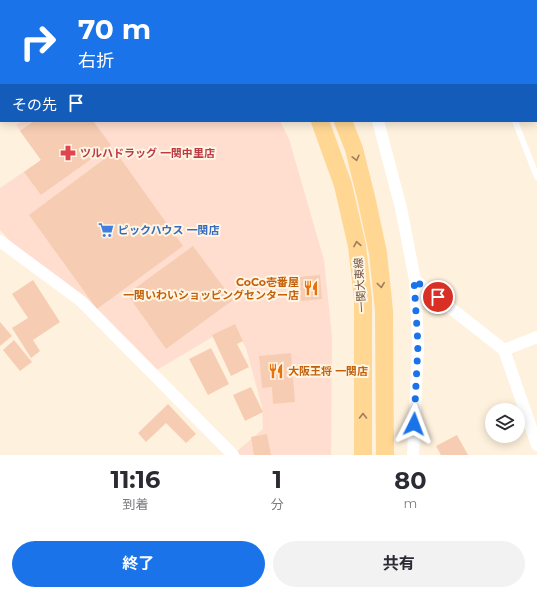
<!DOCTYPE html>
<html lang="ja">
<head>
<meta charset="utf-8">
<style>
	:root { --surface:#fff; --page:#f2f2f3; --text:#2b2b33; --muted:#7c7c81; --accent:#1a73e8 }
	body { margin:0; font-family:Montserrat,"Noto Sans JP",sans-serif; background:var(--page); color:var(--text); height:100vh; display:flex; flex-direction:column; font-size:15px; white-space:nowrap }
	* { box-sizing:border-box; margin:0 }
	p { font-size:13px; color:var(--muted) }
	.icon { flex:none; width:22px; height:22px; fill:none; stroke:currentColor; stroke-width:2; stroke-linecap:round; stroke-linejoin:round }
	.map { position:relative; height:455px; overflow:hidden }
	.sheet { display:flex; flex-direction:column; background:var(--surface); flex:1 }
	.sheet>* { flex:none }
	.hud { position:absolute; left:0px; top:0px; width:537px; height:122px; box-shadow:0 2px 10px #0003; background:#1a73e8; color:#fff; overflow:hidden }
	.controls { position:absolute; left:485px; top:403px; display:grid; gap:8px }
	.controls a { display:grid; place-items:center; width:40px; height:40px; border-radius:50%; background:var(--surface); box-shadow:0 2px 10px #0003; font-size:20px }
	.pin { position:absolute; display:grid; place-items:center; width:34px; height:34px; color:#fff; margin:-17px; border:2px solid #fff; border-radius:50%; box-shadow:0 1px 4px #0007 }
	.me { position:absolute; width:44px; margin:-22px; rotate:3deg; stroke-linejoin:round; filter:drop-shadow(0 0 3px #0008) }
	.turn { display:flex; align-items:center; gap:14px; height:84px; padding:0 12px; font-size:18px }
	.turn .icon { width:52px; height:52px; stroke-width:2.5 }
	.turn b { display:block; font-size:28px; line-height:34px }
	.then { display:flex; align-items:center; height:38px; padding:0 12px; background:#0003; gap:8px; font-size:15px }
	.eta { display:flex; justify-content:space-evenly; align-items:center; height:68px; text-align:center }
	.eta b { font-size:24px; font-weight:700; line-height:28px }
	.primary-button { display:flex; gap:8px; margin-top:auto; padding:8px 12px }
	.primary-button a { flex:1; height:46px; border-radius:24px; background:var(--accent); color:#fff; font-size:16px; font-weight:700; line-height:46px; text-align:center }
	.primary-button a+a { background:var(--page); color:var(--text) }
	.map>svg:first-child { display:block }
</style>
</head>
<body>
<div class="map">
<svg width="537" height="455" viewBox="0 0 537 455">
	<rect width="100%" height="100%" fill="#fef1dd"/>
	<path fill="#ffded0" d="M22,121H280L289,139L324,260L332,336L331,455H240L237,451L263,429L262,407L246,348L233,325L155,371L10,241L0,230V188L41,160L16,125Z"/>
	<path fill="#f6cdb2" d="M34,121H93L111,145L41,195L24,172L41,160L20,131Z
		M115,151L183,246L97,309L29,215Z
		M193,246L233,300L166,349L127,294Z
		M320,275L322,299L301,301L299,277Z
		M33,280L60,322L33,340L40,351L31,358L12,328L28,318L12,294Z
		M0,322L12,336L0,346Z
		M235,324L243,341L237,344L249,367L231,376L212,335Z
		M14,340L32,362L20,371L3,350Z
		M211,348L229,384L208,395L189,359Z
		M291,353L295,402L273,404L272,387L262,388L259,356Z
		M251,387L263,412L245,421L233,395Z
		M168,404L196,434L186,443L166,423L146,442L138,433Z
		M267,434L271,455H254L251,437Z
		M457,435L468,455H441L436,446Z"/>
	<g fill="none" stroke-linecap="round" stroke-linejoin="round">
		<path stroke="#fff" stroke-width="6" d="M467,0V1
			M515,121L537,177"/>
		<path stroke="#fff" stroke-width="12" d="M317,0V1
			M0,113H1
			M378,121L401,208L415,280L418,345L413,455
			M0,241L81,301L233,455
			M415,280L504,350L537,445
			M504,350L537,337"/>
		<path stroke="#fff" stroke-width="16" d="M156,1L157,0"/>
		<path stroke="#ffd793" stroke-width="18" d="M258,0L259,1
			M280,0V1
			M320,121L343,185L357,246L363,299V455
			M343,121L354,149L366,197L378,253L384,311L385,455"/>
	</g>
	<defs><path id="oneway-chevron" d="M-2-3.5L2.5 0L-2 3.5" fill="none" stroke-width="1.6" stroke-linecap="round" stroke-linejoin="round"/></defs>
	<g stroke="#9e7d5c">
		<use href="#oneway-chevron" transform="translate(356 158) rotate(76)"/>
		<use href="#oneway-chevron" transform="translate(357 244) rotate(-100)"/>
		<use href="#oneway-chevron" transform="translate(381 285) rotate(83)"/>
		<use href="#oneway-chevron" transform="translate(363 416) rotate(-90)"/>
	</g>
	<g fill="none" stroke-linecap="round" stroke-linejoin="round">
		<path stroke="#1a73e8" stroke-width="7" stroke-dasharray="0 12.6" d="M414,424L418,345L414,280L438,297"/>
	</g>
	<defs>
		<symbol id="pharmacy-bare" viewBox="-9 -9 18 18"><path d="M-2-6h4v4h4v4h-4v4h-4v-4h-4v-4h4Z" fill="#e0444e" stroke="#fff5e5" stroke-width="2.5" paint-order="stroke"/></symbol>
		<symbol id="supermarket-bare" viewBox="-9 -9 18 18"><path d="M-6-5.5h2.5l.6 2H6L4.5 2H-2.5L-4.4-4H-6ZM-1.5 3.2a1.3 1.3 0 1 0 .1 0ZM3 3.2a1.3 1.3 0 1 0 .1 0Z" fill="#3f7fe0" stroke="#fff5e5" stroke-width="2.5" paint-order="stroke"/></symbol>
		<symbol id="restaurant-bare" viewBox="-9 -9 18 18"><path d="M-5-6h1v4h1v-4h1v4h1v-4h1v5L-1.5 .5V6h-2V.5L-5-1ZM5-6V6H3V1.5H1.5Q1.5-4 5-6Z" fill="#e8710a" stroke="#fff5e5" stroke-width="2.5" paint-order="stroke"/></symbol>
	</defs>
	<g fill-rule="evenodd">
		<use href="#pharmacy-bare" x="57" y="142" width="22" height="22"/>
		<use href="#supermarket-bare" x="95" y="219" width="22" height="22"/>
		<use href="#restaurant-bare" x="300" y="277" width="22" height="22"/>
		<use href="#restaurant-bare" x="265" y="360" width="22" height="22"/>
	</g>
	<g text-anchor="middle" stroke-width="4" stroke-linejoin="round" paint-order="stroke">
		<g font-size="11" font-weight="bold" fill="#be3a42" stroke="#fff5e5" text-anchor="start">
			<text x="80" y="157">ツルハドラッグ 一関中里店</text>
		</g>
		<g font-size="11" font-weight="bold" fill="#366cbe" stroke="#fff5e5" text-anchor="start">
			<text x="118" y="234">ピックハウス 一関店</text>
		</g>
		<g font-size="11" font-weight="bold" fill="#c56008" stroke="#fff5e5" text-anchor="end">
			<text x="299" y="286">CoCo壱番屋<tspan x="299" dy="13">一関いわいショッピングセンター店</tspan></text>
			<text x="288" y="375" text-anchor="start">大阪王将 一関店</text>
		</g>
		<g font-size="11" fill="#755644" stroke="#fff5e5">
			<text transform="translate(360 285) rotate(-94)" y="4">一関大東線</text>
		</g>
	</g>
</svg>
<div class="controls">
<a><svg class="icon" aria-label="layers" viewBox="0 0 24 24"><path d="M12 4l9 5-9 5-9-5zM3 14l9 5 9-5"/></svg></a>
</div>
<div class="pin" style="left:438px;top:297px;background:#d93025"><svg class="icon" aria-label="arrive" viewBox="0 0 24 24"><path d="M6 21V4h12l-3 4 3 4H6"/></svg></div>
<svg class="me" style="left:414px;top:424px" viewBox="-20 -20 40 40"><path d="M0-17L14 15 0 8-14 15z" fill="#1a73e8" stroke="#fff" stroke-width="4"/></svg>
<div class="hud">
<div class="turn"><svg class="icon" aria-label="right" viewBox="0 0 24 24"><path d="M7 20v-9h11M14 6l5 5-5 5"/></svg><div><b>70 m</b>右折</div></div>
<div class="then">その先<svg class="icon" aria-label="arrive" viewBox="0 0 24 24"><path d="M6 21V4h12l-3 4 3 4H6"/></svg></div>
</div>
</div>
<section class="sheet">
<div class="eta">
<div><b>11:16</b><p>到着</p></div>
<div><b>1</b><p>分</p></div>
<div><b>80</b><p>m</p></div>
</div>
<div class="primary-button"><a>終了</a><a>共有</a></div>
</section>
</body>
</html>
